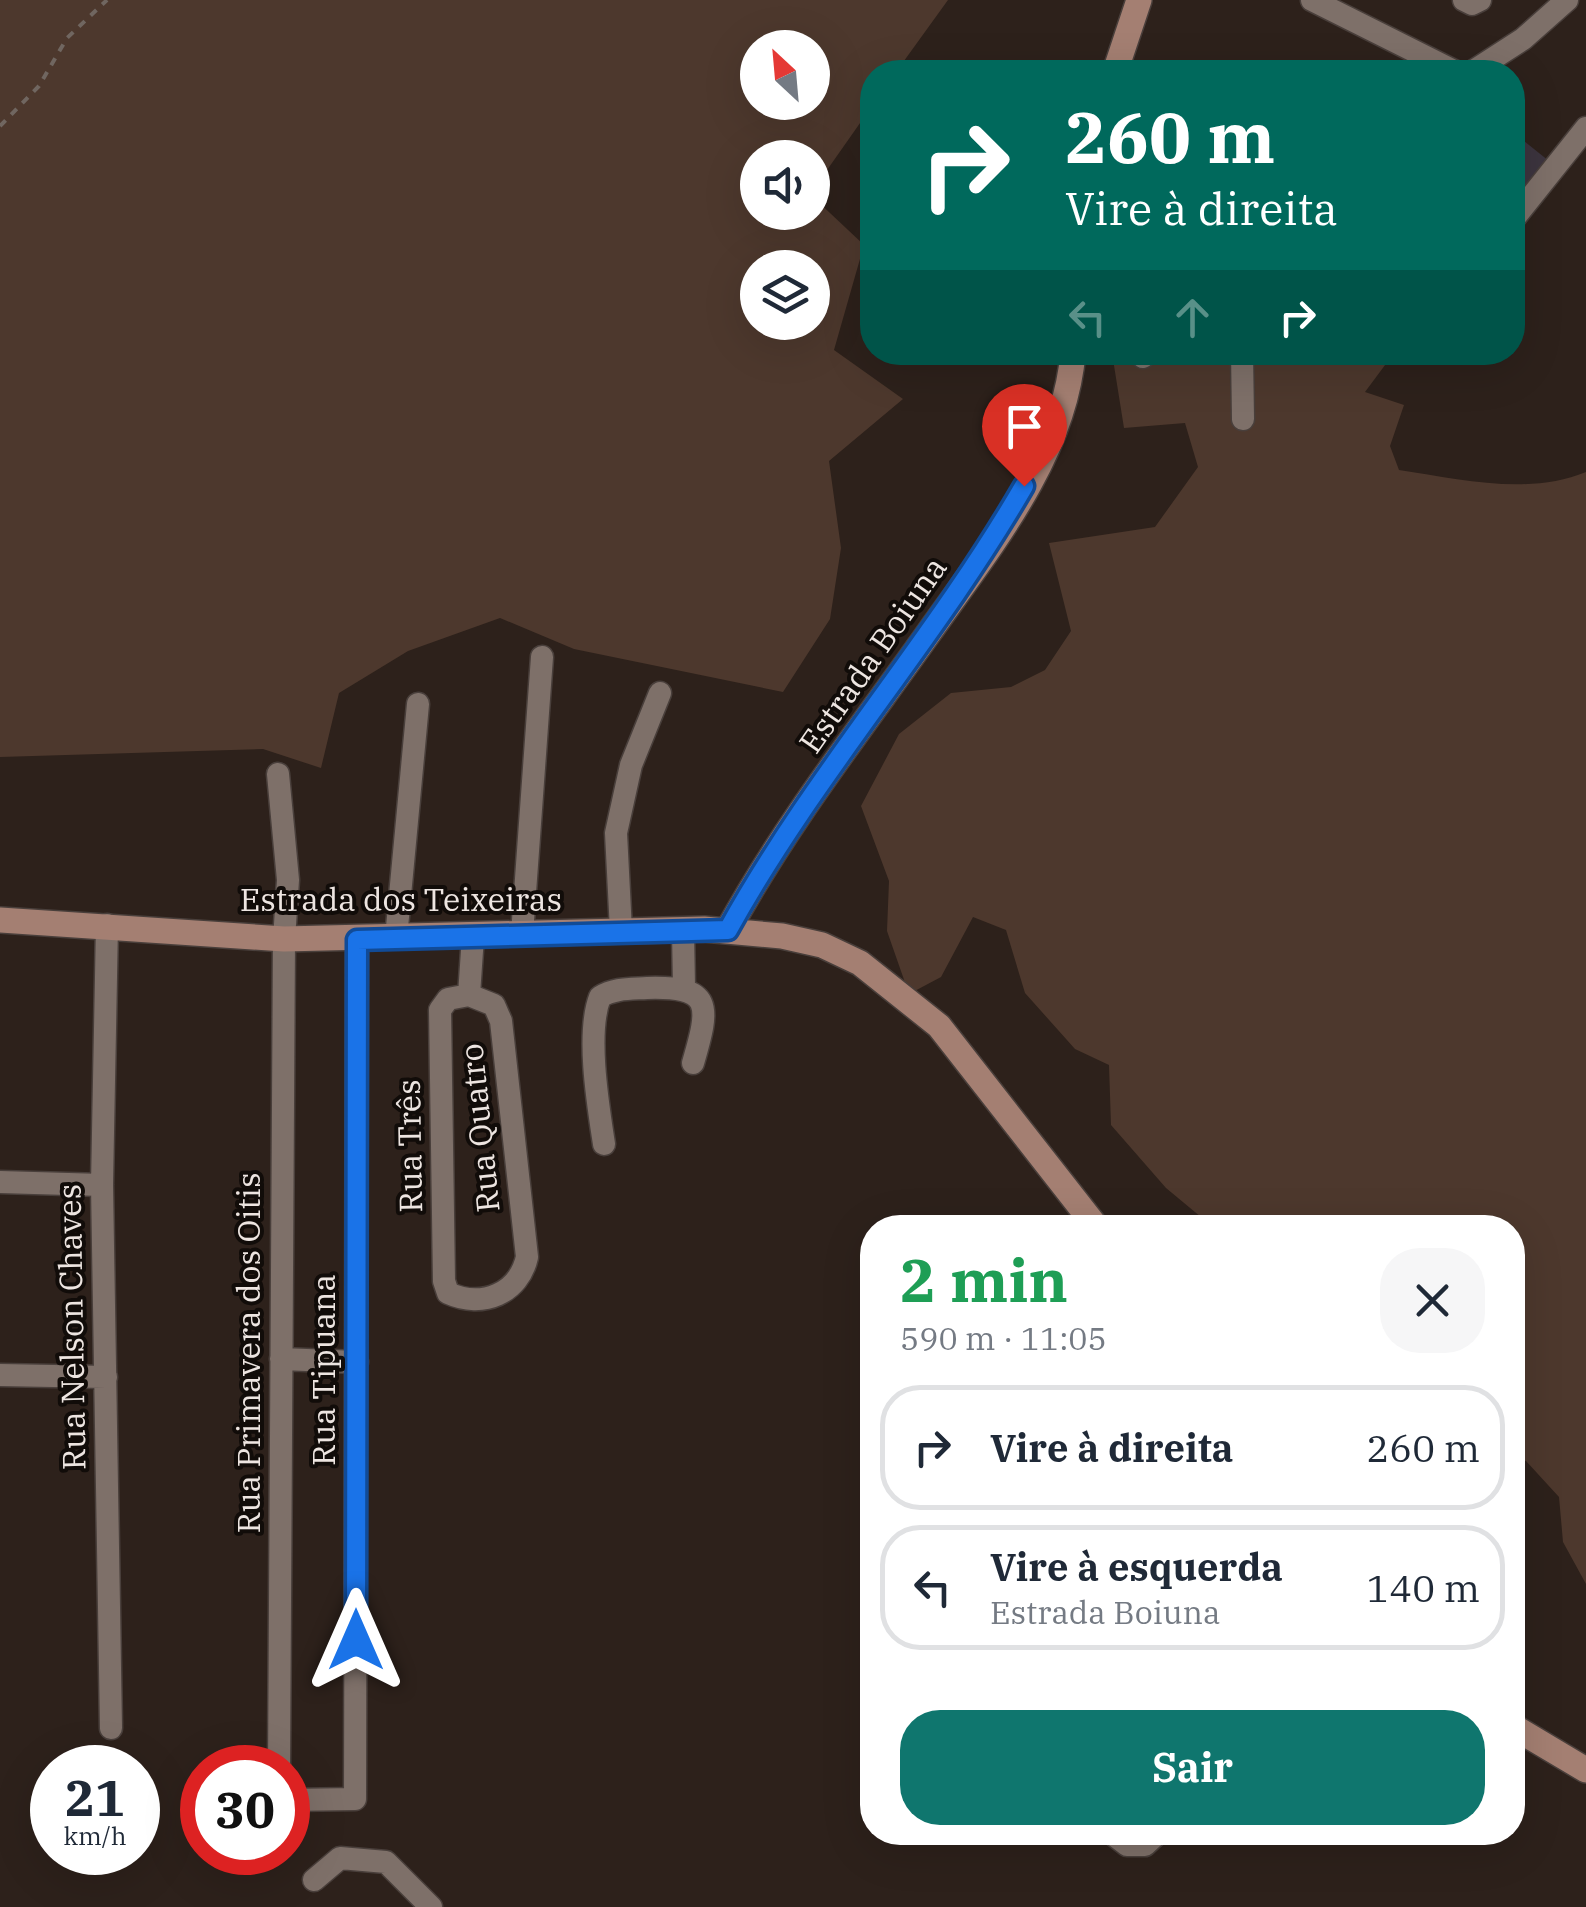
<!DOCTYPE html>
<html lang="pt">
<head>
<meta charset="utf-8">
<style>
	:root { --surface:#fff; --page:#f6f6f7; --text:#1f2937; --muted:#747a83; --line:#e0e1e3; --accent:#0f766e }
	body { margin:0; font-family:"IBM Plex Serif",serif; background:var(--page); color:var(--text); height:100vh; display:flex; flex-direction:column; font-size:38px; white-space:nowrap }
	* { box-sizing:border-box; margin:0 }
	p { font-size:32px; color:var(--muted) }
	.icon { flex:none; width:55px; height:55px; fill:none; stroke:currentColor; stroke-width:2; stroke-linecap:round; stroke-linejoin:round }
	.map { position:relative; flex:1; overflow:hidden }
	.panel { position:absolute; left:860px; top:1215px; width:665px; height:630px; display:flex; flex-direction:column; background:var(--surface); border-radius:40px; box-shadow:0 10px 40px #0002 }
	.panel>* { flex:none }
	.hud { position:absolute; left:860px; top:60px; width:665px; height:305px; border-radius:40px; box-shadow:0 10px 40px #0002; background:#00695c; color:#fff; overflow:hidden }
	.needle { width:65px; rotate:334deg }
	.tools { position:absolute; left:740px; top:30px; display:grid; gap:20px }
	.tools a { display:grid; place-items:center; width:90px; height:90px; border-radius:50%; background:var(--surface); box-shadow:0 10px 40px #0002; font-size:50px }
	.speed { position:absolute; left:30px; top:1745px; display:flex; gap:20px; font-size:50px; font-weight:700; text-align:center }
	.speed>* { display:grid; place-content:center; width:130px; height:130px; border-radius:50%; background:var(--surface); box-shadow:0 10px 40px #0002; line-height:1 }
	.speed small { font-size:25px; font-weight:400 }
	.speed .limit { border:15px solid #d22; background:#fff; color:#111 }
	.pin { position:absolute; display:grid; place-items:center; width:85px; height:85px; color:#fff; margin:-102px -42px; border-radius:50% 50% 50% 0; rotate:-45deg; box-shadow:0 0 10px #0007 }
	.pin .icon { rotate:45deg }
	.me { position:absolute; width:110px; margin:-55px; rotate:0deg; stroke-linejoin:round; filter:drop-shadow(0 0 8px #0008) }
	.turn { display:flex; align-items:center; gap:35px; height:210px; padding:0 40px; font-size:45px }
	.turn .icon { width:130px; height:130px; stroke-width:2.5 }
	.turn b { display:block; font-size:70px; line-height:85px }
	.lanes { display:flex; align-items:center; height:95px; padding:0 40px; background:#0003; justify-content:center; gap:50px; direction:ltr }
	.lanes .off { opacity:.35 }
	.round { display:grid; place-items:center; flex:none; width:105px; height:105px; border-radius:40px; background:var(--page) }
	.headline { display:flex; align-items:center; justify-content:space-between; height:170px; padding:0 40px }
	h1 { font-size:60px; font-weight:800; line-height:75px; color:#1e9e55 }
	.primary-button { display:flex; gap:20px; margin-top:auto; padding:20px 40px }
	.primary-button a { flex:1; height:115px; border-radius:40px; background:var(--accent); color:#fff; font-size:40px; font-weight:800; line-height:115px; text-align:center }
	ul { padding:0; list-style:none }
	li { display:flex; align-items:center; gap:30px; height:125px; margin:0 20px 15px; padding:0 20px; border:5px solid var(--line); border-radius:40px }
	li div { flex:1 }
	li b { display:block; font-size:38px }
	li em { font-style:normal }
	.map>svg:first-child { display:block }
</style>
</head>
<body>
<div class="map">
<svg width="1586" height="1907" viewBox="0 0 1586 1907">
	<rect width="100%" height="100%" fill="#2d211b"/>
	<path fill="#4d382d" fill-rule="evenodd" d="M0,0H948L896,72H872V106L813,190L812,158H758V212H812L813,197L864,245L834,350L903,399L829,461L841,548L830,619L783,692L574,649L500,618L408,651L339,693L321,768L263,749L0,757ZM758,48H812V102H758ZM758,268H812V322H758Z
		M1112,353H1394L1365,392L1404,405L1390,446L1399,470C1459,479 1528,496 1586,472V1584L1563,1542L1559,1497L1526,1461L1513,1457L1512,1228L1213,1227L1166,1188L1111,1125L1109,1065L1075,1049L1025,993L1006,930L973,917L941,977L909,994L887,931L889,881L861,806L899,734L951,693L1011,687L1045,670L1071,631L1049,543L1155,527L1198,467L1185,423L1124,428Z"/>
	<path fill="#3c343e" d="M1524,141L1554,165L1512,214V155Z"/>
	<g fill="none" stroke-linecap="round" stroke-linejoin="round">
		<defs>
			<path id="street" d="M1312,0L1456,72
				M1464,0L1472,4L1480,0
				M1472,72L1523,39L1567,0
				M1512,221L1586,128
				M1142,352L1143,357
				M1242,352L1243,419
				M278,774L288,880L284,939L279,1768
				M107,925L102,1185L111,1728
				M621,931L616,833L631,765L660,693
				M683,931L684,987
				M522,934L542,657
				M396,938L418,704
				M469,995L494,1005L501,1021L527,1257C519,1293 483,1309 448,1293L444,1281L440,1010L448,999Z
				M469,995L473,936
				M604,1144C598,1105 586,1033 600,997C614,988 630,989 647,988C713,986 710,1005 693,1063
				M0,1182L102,1185
				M281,1359L357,1362
				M0,1375L106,1377
				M288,1800L355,1799L357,940
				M1110,1832L1127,1845H1145L1159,1832
				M314,1880L340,1858L386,1862L431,1907"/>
			<path id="secondary" d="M1115,72L1139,0
				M0,920L284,939L704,929L782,936L822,945L860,963L939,1026L1097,1228
				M728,930C785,825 859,731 928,634C986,552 1065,457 1073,352
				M1512,1726L1586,1770"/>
		</defs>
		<use href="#street" stroke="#493f3b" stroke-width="25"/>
		<use href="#secondary" stroke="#493f3b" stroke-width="28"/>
		<path stroke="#706660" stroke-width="4" stroke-dasharray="8 8" stroke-linecap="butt" d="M0,126L39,86L67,38L107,0"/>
		<use href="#street" stroke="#7e7069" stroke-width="22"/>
		<use href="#secondary" stroke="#a47f72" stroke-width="25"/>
	</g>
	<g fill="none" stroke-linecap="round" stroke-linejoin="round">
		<defs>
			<path id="route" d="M356,1640L357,940L728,930C814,774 935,640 1024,486"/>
		</defs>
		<use href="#route" stroke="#114b97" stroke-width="25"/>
		<use href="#route" stroke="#1a73e8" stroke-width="18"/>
	</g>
	<g text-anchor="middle" stroke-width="8" stroke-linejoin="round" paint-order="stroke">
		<g font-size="32" fill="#ede5e1" stroke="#110c09">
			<text transform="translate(873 655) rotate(-55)" y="11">Estrada Boiuna</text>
			<text x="401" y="911">Estrada dos Teixeiras</text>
			<text transform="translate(480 1128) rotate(-96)" y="11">Rua Quatro</text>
			<text transform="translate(410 1146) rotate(-91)" y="11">Rua Três</text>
			<text transform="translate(72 1327) rotate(-91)" y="11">Rua Nelson Chaves</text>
			<text transform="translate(249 1353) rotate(-90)" y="11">Rua Primavera dos Oitis</text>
			<text transform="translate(324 1370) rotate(-90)" y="11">Rua Tipuana</text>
		</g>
	</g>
</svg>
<div class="tools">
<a><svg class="needle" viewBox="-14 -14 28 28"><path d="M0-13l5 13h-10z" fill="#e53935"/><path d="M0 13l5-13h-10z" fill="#747a83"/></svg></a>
<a><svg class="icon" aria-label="sound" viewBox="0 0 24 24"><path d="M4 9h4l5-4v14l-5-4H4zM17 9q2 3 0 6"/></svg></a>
<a><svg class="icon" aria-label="layers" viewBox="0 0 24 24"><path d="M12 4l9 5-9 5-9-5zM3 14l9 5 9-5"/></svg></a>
</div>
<div class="speed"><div>21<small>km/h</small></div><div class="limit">30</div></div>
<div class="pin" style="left:1024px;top:486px;background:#d93025"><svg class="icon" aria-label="arrive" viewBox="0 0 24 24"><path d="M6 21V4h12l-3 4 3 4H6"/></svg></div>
<svg class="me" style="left:356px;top:1640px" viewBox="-20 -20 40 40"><path d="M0-17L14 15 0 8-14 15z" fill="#1a73e8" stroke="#fff" stroke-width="4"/></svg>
<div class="hud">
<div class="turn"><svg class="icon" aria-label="right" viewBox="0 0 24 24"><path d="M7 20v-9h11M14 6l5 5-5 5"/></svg><div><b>260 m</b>Vire à direita</div></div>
<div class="lanes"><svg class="icon off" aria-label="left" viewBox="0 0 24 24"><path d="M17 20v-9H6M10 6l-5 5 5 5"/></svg><svg class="icon off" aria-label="ahead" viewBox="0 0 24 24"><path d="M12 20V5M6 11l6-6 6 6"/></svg><svg class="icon" aria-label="right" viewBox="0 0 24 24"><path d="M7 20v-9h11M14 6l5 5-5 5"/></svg></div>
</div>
<section class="panel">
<div class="headline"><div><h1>2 min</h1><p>590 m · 11:05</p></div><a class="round"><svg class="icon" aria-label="close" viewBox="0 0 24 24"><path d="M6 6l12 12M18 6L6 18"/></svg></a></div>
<ul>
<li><svg class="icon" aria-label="right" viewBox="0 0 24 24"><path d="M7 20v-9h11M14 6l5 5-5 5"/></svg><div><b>Vire à direita</b></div><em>260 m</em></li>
<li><svg class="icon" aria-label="left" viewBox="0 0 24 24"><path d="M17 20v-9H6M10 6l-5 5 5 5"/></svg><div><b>Vire à esquerda</b><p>Estrada Boiuna</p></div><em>140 m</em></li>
</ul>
<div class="primary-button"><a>Sair</a></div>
</section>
</div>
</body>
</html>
